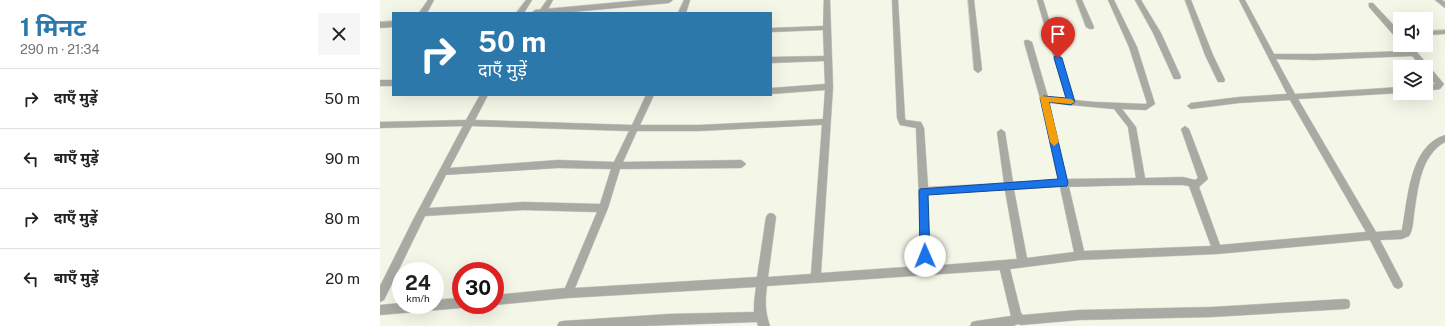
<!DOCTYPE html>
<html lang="hi">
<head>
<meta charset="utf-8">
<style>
	:root { --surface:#fff; --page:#f6f6f6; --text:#202124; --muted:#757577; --line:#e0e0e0; --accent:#2d78ab }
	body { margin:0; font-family:"Public Sans","Noto Sans Devanagari",sans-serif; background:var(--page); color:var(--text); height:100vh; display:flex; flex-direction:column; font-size:15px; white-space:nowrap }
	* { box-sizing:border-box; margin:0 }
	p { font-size:13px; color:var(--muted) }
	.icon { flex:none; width:22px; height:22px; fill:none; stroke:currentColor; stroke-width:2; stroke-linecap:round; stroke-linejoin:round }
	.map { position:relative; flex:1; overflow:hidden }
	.details { display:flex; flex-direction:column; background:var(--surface); width:380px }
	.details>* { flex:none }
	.guide { position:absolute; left:12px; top:12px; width:380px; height:84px; border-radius:0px; box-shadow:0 4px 16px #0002; background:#2d78ab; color:#fff; overflow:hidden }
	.controls { position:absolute; left:1013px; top:12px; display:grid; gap:8px }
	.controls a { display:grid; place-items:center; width:40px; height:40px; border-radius:0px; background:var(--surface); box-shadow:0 4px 16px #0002; font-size:20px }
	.speed { position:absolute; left:12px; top:262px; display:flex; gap:8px; font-size:20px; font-weight:700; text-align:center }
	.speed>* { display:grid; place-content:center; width:52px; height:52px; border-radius:50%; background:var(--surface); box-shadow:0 4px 16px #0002; line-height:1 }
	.speed small { font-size:10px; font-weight:400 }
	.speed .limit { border:6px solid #d22; background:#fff; color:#111 }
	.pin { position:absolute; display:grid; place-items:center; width:34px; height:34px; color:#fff; margin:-41px -17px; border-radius:50% 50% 50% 0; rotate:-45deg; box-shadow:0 0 4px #0007 }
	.pin .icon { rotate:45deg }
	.me { position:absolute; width:44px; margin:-22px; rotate:359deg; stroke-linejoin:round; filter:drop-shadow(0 0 3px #0008) }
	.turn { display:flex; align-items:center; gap:14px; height:84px; padding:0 20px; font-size:18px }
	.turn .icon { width:52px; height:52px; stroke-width:2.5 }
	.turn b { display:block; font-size:28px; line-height:34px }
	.round { display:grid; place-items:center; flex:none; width:42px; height:42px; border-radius:0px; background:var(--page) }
	.head { display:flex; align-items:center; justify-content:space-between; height:68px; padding:0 20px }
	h1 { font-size:24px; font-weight:700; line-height:30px; color:var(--accent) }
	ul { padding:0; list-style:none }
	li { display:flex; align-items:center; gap:12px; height:60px; padding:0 20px; border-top:1px solid var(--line) }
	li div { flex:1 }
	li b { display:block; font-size:15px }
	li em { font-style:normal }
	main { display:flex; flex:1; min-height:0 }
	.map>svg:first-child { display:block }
</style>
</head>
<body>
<main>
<section class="details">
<div class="head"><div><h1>1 मिनट</h1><p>290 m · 21:34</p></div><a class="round"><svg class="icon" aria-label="close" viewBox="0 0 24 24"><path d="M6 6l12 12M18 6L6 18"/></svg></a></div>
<ul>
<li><svg class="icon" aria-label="right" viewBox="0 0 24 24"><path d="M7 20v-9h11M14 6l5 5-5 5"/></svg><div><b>दाएँ मुड़ें</b></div><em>50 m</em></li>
<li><svg class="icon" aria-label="left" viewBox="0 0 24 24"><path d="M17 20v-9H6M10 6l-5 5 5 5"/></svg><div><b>बाएँ मुड़ें</b></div><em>90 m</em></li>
<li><svg class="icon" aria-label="right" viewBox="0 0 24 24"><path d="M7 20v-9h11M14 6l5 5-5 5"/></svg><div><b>दाएँ मुड़ें</b></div><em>80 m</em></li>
<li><svg class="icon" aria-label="left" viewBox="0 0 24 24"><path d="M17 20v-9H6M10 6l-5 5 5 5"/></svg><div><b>बाएँ मुड़ें</b></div><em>20 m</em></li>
</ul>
</section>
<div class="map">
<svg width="1065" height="326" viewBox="0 0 1065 326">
	<rect width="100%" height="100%" fill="#f4f7e8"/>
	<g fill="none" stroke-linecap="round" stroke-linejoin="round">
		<defs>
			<path id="minor" d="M48,0H54L47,13H39Z
				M146,0H152L144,13H136Z
				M167,0H173L166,13H158Z
				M304,0H310L306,13H298Z
				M444,0H450L453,87L441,273L540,266L539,199L536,128L520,125L517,118L512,0H518L525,118L526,120L541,122L544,128L548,187L624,183L617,132L621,129L625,132L633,182L678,180L662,105L644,42L645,40H648L652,42L668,97L686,99L657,0H663L694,100L715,102L765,104L767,103L749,47L728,0H734L757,47L775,104L766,110L742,109L756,127L765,178L803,177L815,180L818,178L801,129L805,126L809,129L828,179L819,187L840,245L986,232L910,100L859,103L811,109L807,106L811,103L859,97L907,94L859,0H865L894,54H935L1028,51L1023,45H1031L1064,84L1060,89L1046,91V85L1055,84L1046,72V67H1042L1032,56L935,60L896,59L915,94L1020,87V93L918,99L996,232L1022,230C1028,200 1029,146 1065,135V142C1040,156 1038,189 1034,214C1033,222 1033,230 1029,236L1022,239L1000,240L1023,284L1022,287L1018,289L1014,287L990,240L837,254L700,260L630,269L641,313L643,315L699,310L832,307L965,299L969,300L970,304L969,308L965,309L832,317L699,320L641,325L638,324L633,326H590L592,322L596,321L631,316L620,270L387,286C385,301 385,312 390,326H378L377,322L262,326H177L179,322L183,321L289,314L374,312V303L376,287L188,298L115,305V295L185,288L217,212L144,210L45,216L4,300L0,302V286L33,220L83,126L0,128V122L86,120L100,95H108L95,120L252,125L266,95H274L260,125H319L443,119L445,90L391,94V88L445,84L444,61L391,63V57L444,56L443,30L391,32V28L443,26ZM669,103L734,109L748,127L756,178L687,179ZM442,125L431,274L388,277L396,217L394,214L391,213L388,214L386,217L377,277L195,288L228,208L240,169L361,168L364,166L366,164L364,162L361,160L243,162L257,131H319ZM92,126L249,131L234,162L178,160L70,168ZM178,168L231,169L220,204L144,202L49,208L66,175ZM760,185H803L809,186L831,246L704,251L689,187ZM680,187L694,252L647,258L634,190ZM625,190L637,259L550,266L548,194Z
				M588,0H594L602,70L598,73L594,70Z
				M696,0H702L714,27L713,29H710L706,27Z
				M755,0H761L781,33L801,77L800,79H794L793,77L773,33Z
				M805,0H811L833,55L845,80L844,82H838L837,80L825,55Z
				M1055,0H1062L1065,2V8Z
				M989,3H993L1020,32V39H1017L989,7Z
				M1065,30V34L1046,35V31Z
				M0,80H13V86H0Z
				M81,298V305H85L81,308L0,315V305L21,303V305H55V300Z"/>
			<path id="tertiary" d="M262,0H293L289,3L182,13H151L155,10Z
				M13,21V27L0,28V22Z"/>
		</defs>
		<use href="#minor" stroke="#ced1c3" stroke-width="1"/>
		<use href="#tertiary" stroke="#ced1c3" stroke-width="1"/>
		<use href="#minor" fill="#a9aaa4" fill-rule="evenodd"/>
		<use href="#tertiary" fill="#a9aaa4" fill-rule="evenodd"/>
	</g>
	<path fill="#1a73e8" stroke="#114b97" d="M675,56H678L682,58L695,102L691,105L669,102L688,183L687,186L548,195L550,256L549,259L545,261L541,259L540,256L539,191L540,189L678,179L660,98L664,96L686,98L674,58Z"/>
	<path fill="#f59e0b" d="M661,96L691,99L695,102L691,104L669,102L679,142L674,146L670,142L660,98Z"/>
</svg>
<div class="controls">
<a><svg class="icon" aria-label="sound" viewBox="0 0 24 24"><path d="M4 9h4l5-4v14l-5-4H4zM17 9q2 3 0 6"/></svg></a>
<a><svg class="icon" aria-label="layers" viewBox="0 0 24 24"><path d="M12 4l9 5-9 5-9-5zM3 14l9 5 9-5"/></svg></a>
</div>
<div class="speed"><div>24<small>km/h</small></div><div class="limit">30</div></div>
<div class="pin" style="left:678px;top:58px;background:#d93025"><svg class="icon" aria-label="arrive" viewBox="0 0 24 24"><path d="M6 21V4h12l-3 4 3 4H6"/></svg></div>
<svg class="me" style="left:545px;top:256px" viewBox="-20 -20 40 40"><circle r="19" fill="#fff"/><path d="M0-13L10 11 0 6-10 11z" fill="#1a73e8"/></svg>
<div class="guide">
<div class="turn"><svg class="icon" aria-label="right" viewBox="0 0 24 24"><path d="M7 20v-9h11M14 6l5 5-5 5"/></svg><div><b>50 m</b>दाएँ मुड़ें</div></div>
</div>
</div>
</main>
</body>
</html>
